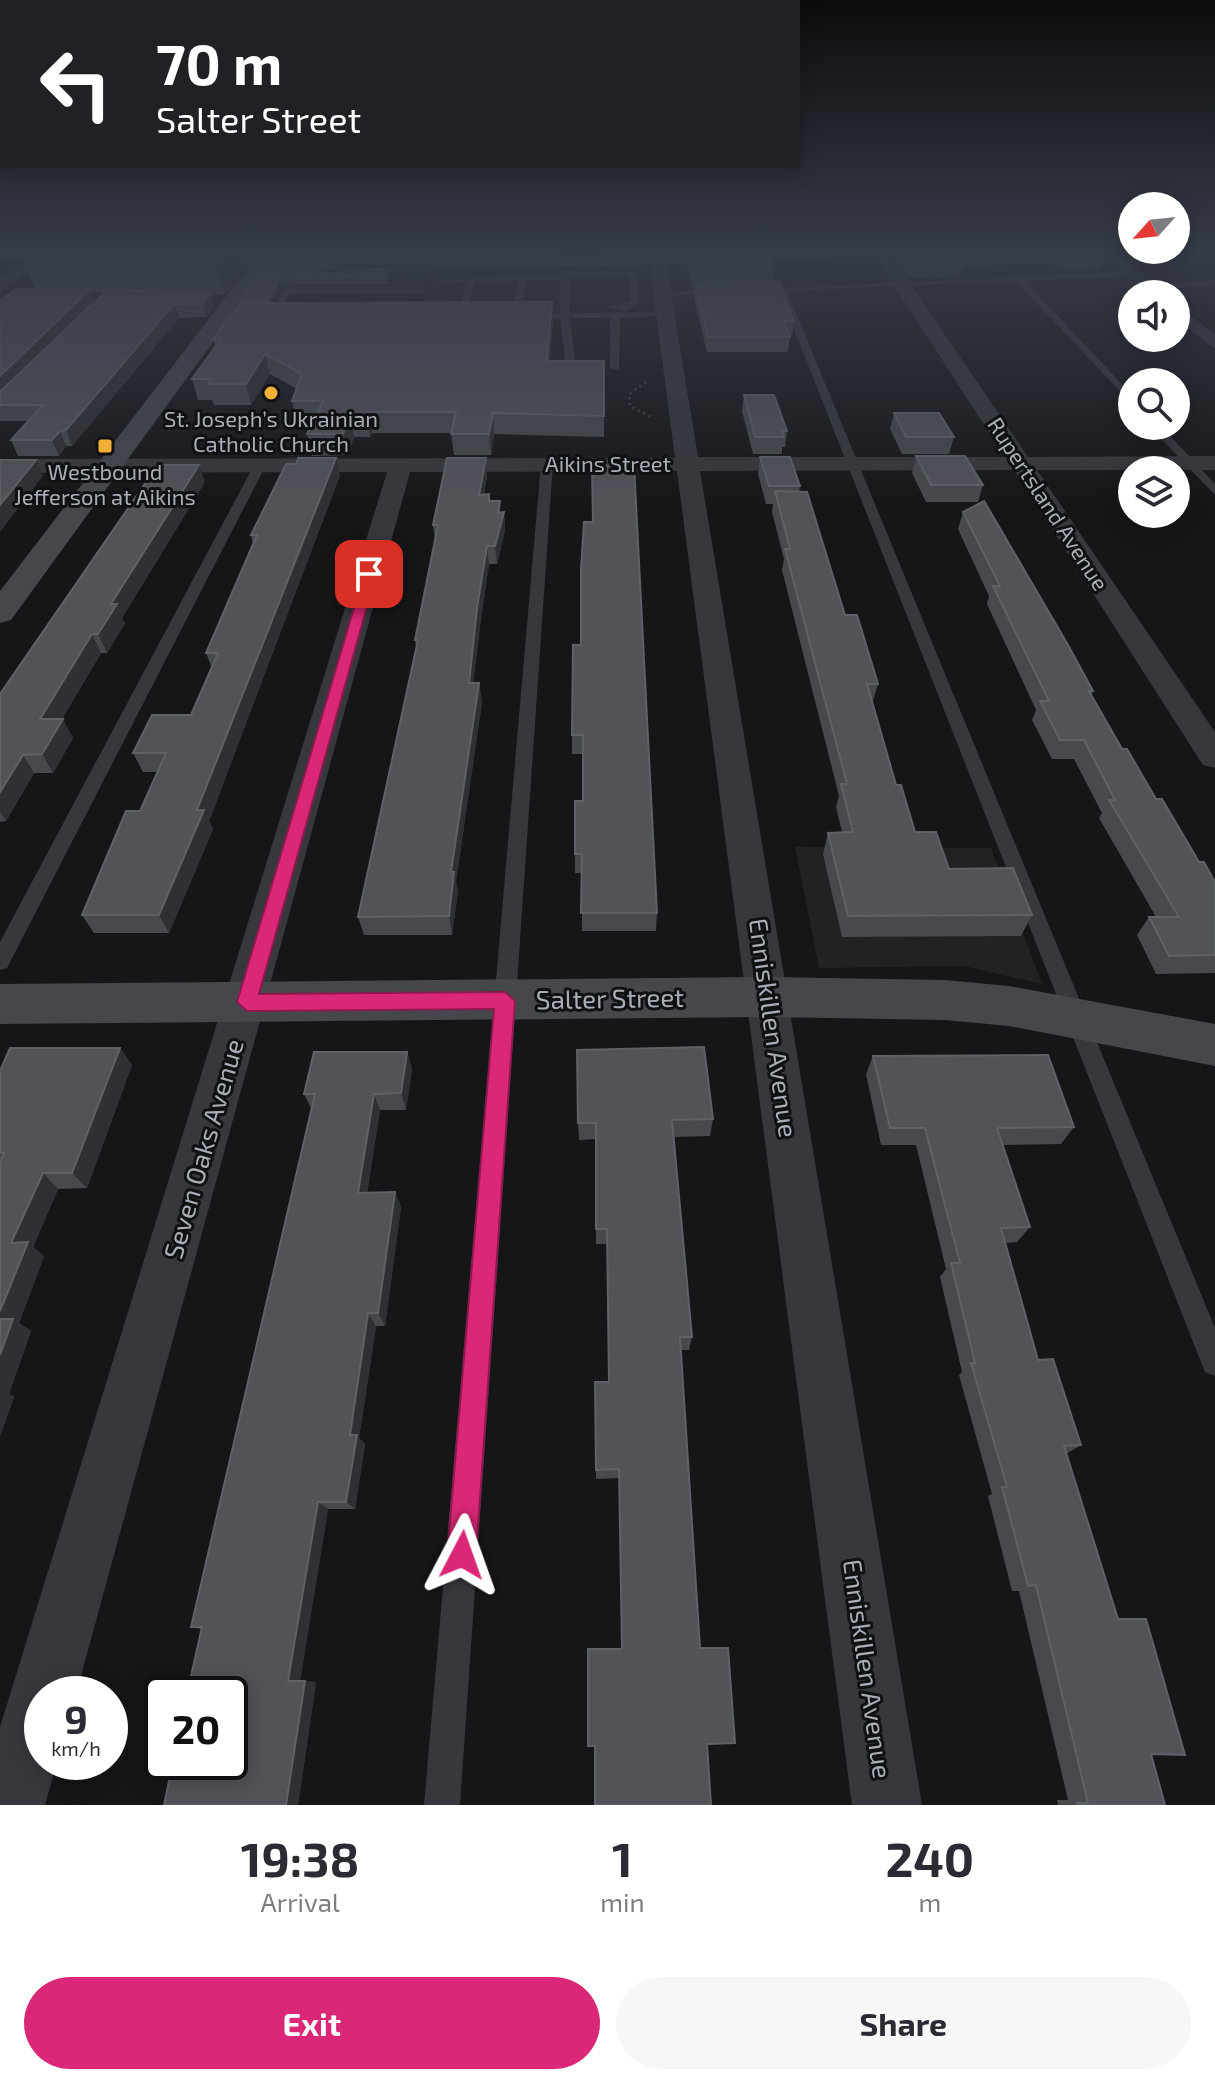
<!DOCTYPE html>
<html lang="en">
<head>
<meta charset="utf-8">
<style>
	:root { --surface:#fff; --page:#f7f7f7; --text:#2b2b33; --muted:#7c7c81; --accent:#db2777 }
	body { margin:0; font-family:"Exo 2",sans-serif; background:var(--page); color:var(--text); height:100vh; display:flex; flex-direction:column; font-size:30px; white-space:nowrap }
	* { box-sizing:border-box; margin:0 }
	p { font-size:26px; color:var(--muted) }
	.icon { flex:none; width:44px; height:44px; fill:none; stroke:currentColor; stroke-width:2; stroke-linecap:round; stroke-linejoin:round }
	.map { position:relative; height:1805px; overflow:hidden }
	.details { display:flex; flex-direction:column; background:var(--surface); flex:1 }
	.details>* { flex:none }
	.banner { position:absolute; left:0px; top:0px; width:800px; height:168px; box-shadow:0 4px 20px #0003; background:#202124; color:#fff; overflow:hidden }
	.needle { width:52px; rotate:243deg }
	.tools { position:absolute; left:1118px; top:192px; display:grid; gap:16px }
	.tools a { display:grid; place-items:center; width:72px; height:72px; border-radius:50%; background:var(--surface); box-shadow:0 4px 20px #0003; font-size:40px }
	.speed { position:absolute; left:24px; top:1676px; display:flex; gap:16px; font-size:40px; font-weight:700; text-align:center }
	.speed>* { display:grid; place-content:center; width:104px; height:104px; border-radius:50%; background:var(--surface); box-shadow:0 4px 20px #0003; line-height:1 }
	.speed small { font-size:20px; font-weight:400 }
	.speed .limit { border:4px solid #111; border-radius:12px; background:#fff; color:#111 }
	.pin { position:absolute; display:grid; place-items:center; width:68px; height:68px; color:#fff; margin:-34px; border-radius:16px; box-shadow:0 4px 12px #0006 }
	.me { position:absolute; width:88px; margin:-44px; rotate:4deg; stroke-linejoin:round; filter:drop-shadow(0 0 6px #0008) }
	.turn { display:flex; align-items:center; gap:28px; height:168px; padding:0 24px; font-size:36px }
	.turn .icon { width:104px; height:104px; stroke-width:2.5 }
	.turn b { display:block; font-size:56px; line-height:68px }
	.eta { display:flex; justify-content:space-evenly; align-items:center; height:136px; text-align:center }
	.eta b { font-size:48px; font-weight:700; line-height:56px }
	.primary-button { display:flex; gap:16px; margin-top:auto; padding:16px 24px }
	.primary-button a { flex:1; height:92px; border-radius:48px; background:var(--accent); color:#fff; font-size:32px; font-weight:700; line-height:92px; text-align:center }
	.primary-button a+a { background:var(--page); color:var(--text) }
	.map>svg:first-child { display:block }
</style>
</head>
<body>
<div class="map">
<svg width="1215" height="1805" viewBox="0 0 1215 1805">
	<rect width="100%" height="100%" fill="#161618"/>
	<path fill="#222225" d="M795,847L991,848L1042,984L965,966L819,968Z"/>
	<path fill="#1e261f" d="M389,251H563L554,255H386Z"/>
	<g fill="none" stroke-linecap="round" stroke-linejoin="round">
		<path stroke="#3d3f44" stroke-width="3" stroke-dasharray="2 4" stroke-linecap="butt" d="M646,382L629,394L630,406L651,417"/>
		<path fill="#37383d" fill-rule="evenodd" d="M1179,261L1182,265L1118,264L1122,262Z
			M570,267L574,271L636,272L639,302L627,311L606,308L630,301L629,276H569V313L668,312L673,315L620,318L619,370L610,368V318H570L576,368L571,371L566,368L560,319L523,316L560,313V280H527L520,316L515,319L510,316L518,281H476L465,316L460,319L455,316L468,282L421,280L561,275Z
			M342,268L428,269L432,272L339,273Z
			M1134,271L1137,276L1025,281L1132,395V404L1016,281L787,291L1215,1328V1376L1205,1372L1201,1362L779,291L767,289Z
			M1215,280V286L1148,289L1144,286Z
			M295,287H421L425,290L421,293H296L288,295L276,316H270L282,291Z
			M719,288L722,293L665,296L661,293Z
			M1149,426H1161L1215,484V495Z
			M547,460L553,464L460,1805H424L541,464Z
			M260,461L266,465L7,968L0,970V942L254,465Z"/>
		<path fill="#37383d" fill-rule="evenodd" d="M38,251H55L0,293V280Z
			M648,251H664L698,457H1005L872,251H888L1028,457L1215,456V470H1037L1215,732V768L1203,765L1014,470L700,471L922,1805H852L677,471L410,472L76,1694H42V1762H57L45,1805H0V1727L387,472L0,473V459L675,458Z
			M1099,251H1116L1166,294H1148Z
			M1176,305L1215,334V349L1176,319Z"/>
		<path fill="#45474d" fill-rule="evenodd" d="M261,251H279L11,620L0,623V591Z
			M770,977L945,980L1009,986L1215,1024V1066L1009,1026L945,1020L770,1017L0,1024V984Z"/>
		<path fill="#53555c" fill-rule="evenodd" d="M0,251H103L107,255L98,260L0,259Z
			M730,251H880L871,256L575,267L186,262L177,257L186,252L575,257Z"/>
	</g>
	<path fill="#47494d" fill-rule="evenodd" d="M282,251H366V252Z
		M892,251H1099L1104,256L1100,270L1060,271L1051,262L964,266L961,276L910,278Z
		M687,252L774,271L773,280L794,321L792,336H790L788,352H707L694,298L695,288L692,289L687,266Z
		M270,259L337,260L339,267L335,270L300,272L355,275L389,269L390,276L387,284H294L279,289L271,303L552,302L553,321L550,361H604V437L494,434L491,455H454L451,433H372L370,437H354L348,455L312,456L307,434L313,422H297L292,401L297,389L270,374L251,405H214L212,400H198L192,379L216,347L213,339L240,304L239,301Z
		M24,264L246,265L224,295H211L215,307L206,317L179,318L72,446H66L59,456H18L11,440L29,421H0V301L35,289ZM90,292H105L94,303Z
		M744,395L787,431L785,447H782V454H753L742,411Z
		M894,413L954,437L949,454H902L890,429Z
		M916,456L983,485L978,502H926L912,473Z
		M760,457L800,486L799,492L845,615L878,684L872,704L896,785L915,832L949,869L1032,915L1021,936L842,937L823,854L828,833L842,832L836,807L839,796L782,570L784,559L772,512L773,504H766L758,474Z
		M340,475L209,821L213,829L169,933H94L82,915L140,811L158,772H143L133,753L191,715L212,668L206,653L253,545L251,535Z
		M487,475L484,495L501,513L504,512L505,530L497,564H489L480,626L473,683H479L482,702L456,881L458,891L452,935H364L358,917L416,648L415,640L435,539L433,525Z
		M205,482L122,618L125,623L107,653H101L62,719L73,738L53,773H34L6,821L0,822V694Z
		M963,512L1093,691L1091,696L1122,749L1199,862L1215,882V973L1156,974L1137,935L1149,917H1156L1099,818L1102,813L1074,759H1052L1032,720L1036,710L987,604L989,596L958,529Z
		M581,645L657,913L656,931H582V873H575V854L583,801V754H572V735Z
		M120,1048L132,1065L87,1188L58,1189L33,1247L44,1256L19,1323L31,1331L9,1394L14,1397L0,1436V1071Z
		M407,1052L412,1069L406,1110H380L367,1193L395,1192L401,1207L385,1326H376L359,1438L365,1444L355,1509H328L300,1681L316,1682L298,1805H164L201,1629L191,1627L312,1110L304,1094Z
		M873,1056L1074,1127L1061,1144L1003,1145L1030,1227L1017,1242L1005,1243L1038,1360L1081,1445L1066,1454L1165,1805H1058L1057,1800H1068L1019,1591H1012L988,1496L992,1494L959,1375L962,1372L940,1277L946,1269L916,1145H881L866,1074Z
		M713,1119L710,1136L674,1137L692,1337L689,1350H681L622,1649L619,1478L596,1479L595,1382H609L607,1244H596V1139L579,1140L578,1123Z"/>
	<path fill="#2f3033" d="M231,251H243L246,265L224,295L216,268Z
		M337,260L339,267L335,270L334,263Z
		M389,269L390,276L387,284L386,277Z
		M293,277L294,284L279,289L268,308L267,301L278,282Z
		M89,290L94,304L0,398V376Z
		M211,293L215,307L206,317L202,304Z
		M552,302L553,321L548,381L547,361Z
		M174,304L179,318L72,446L66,430Z
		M265,354L270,374L251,405L246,384Z
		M368,412L372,433L370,437L366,416Z
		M493,413L494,434L491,455L489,434Z
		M350,416L354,437L348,455L343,434Z
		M60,431L66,446L59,456L52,440Z
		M336,458L340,475L209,821L213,829L169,933L159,915L197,810Z
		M486,458L487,475L481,512L479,495Z
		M36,460L43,476L0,532V505Z
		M199,465L205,482L122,618L125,623L107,653L98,634L111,604Z
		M500,501L501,518L504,512L505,530L497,564L495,546Z
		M487,546L489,564L480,626L471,702L469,683L477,608Z
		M92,634L101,653L51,738L40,719Z
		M479,683L482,702L456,881L458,891L452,935L449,916L451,872Z
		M63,719L73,738L53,773L42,754Z
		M23,755L34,773L6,821L0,812V792Z
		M120,1048L132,1065L87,1188L72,1173Z
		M407,1052L412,1069L406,1110L401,1093Z
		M374,1094L380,1110L365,1208L358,1193Z
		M43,1173L58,1189L33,1247L44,1256L19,1323L31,1331L9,1394L14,1397L0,1436V1311L11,1243Z
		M395,1192L401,1207L385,1326L378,1313Z
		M368,1313L376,1326L359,1438L365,1444L355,1509L346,1502L350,1435Z
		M318,1502L328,1509L300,1682L288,1681Z
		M305,1681L316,1682L298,1805H286Z"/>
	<path fill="#525359" stroke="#5f6168" stroke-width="2" d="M41,251H231L216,268L24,264Z
		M731,251H766L774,271L693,275L687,252Z
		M903,251H1007L956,253L964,262L913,265Z
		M1057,251H1099L1104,256L1064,258Z
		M270,259L337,260L334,263L290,265L287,268L290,271L355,275L361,270L389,269L386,277H293L278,282L267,301H239Z
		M778,280L794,321H784L790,337H708L695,284Z
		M16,289L89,290L0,376V301Z
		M107,290L211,293L202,304H174L66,430L60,431L52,440H11L43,405H0V392Z
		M552,302L547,361H604V416L493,413L489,434H451L456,412H368L366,416H350L343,434H307L323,401H292L302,374L265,354L246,384H208L212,379H192L221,339H213L241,303Z
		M744,395H774L787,431H782L784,437H755Z
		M894,413H939L954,437H906Z
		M916,456H965L983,485H931Z
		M760,457H790L800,486H769Z
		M298,458H336L197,810H204L159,915H82L126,811H140L166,753H133L152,715H191L218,653H206L257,535H251L286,464H296Z
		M447,458H486L479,495L489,494V501H500L498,513L504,512L495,546H487L477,608L469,683H479L451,872H454L449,916L358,917L418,640H415L438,525H433Z
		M0,460H36L0,505Z
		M158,465H199L111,604H117L98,634H92L40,719H63L42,754L23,755L0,792V694Z
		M634,465L657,913H581L582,854H575V801H583V735H572L573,645H581V570L584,522H593L592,466Z
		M775,491L807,492L845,615H857L878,684H867L896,785H901L915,832H936L949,869L1013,868L1032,915L848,916L828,833L853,832L841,784H847L785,549H790Z
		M984,501L1068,645L1093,691H1089L1122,749H1127L1156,799H1162L1199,862H1204L1215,882V955L1169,956L1149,917H1179L1109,800H1115L1084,740H1060L1040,701H1049L993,586H1000L963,512Z
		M704,1047L713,1119L672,1120L692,1337H680L700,1648H728L735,1743L707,1744L711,1805H595V1746H588V1649H622L619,1469L596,1470L595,1382H609L607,1229H596V1123H578L577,1050Z
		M10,1048H120L72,1173H43L11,1243L28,1242L0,1311V1164L4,1153H0V1071Z
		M314,1052H407L401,1093L374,1094L358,1193L395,1192L378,1313H368L350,1435H357L346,1502H318L288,1681H305L286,1805H164L173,1762H230V1694H187L202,1627H191L315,1094H304Z
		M1048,1055L1074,1127L997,1128L1030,1227L1001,1228L1038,1360L1053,1359L1081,1445L1064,1446L1118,1619H1146L1185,1755L1151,1754L1165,1805H1078L1077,1803H1088L1036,1585L1028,1586L1002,1487H1007L971,1363H975L951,1263H960L925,1128H890L873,1056Z
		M0,1319H13L0,1355Z"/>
	<linearGradient id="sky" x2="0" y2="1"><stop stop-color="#0c0c0d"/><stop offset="0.5" stop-color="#363c48"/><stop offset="1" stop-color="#363c48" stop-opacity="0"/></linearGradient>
	<rect width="1215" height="504" fill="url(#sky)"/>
	<path fill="#db2777" stroke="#8e194d" stroke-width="2" d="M365,571L376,574L259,994L505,992L515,1001L476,1555L472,1566L462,1570L451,1566L447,1555L494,1009L247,1011L237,1002Z"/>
	<g fill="#f2b134" stroke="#111113" stroke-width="3">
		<circle cx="271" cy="393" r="8"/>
		<rect x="97" y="438" width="16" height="16" rx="4"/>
	</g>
	<g text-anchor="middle" stroke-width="6" stroke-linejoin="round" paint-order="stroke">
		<g font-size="22" fill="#a8adb8" stroke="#111113">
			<text x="271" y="427">St. Joseph’s Ukrainian<tspan x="271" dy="25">Catholic Church</tspan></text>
			<text x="105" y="480">Westbound<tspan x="105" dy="25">Jefferson at Aikins</tspan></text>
		</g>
		<g font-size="22" fill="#a8adb8" stroke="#111113">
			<text x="608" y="472">Aikins Street</text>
			<text transform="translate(1048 504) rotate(57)" y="8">Rupertsland Avenue</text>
		</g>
		<g font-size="26" fill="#a8adb8" stroke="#111113">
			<text transform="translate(610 999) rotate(-1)" y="9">Salter Street</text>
			<text transform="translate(773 1028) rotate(82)" y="9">Enniskillen Avenue</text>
			<text transform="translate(204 1149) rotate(-74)" y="9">Seven Oaks Avenue</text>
			<text transform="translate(867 1669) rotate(82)" y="9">Enniskillen Avenue</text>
		</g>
	</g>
</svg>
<div class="tools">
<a><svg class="needle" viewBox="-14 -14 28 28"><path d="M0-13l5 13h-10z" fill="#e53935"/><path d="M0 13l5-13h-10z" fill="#7c7c81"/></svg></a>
<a><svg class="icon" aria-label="sound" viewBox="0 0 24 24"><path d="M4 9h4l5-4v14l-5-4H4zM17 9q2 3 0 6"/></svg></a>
<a><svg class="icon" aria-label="search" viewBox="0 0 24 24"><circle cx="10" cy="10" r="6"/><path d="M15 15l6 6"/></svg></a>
<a><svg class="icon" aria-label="layers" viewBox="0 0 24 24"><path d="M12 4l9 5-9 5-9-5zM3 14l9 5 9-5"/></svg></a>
</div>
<div class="speed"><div>9<small>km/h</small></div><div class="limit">20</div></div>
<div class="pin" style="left:369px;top:574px;background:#d93025"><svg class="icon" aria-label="arrive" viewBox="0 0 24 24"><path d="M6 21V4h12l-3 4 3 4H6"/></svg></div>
<svg class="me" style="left:462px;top:1555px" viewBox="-20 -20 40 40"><path d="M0-17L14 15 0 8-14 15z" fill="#db2777" stroke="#fff" stroke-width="4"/></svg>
<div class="banner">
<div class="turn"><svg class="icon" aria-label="left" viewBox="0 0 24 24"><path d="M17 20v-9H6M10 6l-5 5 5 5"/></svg><div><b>70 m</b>Salter Street</div></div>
</div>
</div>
<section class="details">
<div class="eta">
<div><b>19:38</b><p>Arrival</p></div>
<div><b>1</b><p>min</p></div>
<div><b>240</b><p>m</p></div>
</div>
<div class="primary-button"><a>Exit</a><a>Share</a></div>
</section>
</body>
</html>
